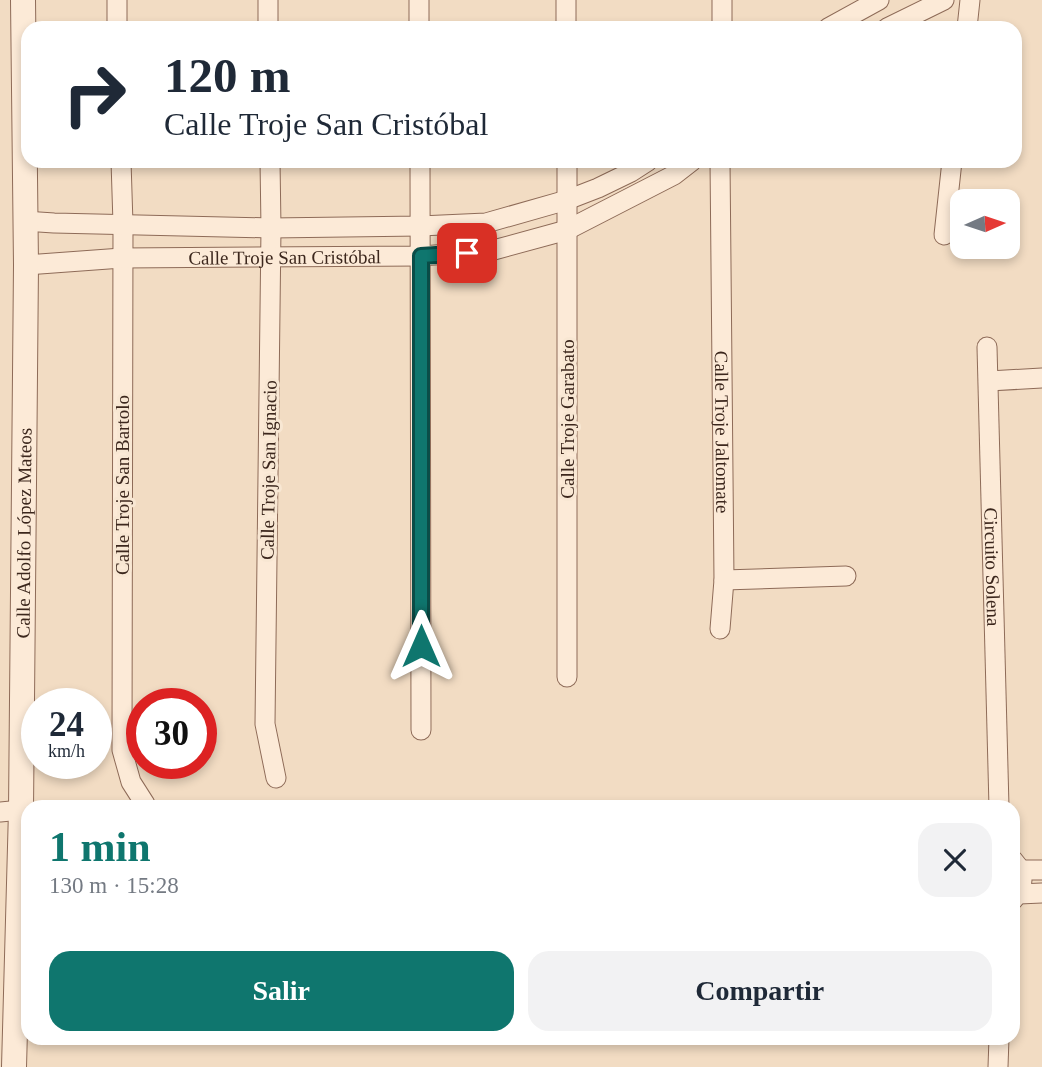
<!DOCTYPE html>
<html lang="es">
<head>
<meta charset="utf-8">
<style>
	:root { --surface:#fff; --page:#f2f2f3; --text:#1f2937; --muted:#747a83; --accent:#0f766e }
	body { margin:0; font-family:"Times New Roman",serif; background:var(--page); color:var(--text); height:100vh; display:flex; flex-direction:column; font-size:26px; white-space:nowrap }
	* { box-sizing:border-box; margin:0 }
	p { font-size:23px; color:var(--muted) }
	.icon { flex:none; width:38px; height:38px; fill:none; stroke:currentColor; stroke-width:2; stroke-linecap:round; stroke-linejoin:round }
	.map { position:relative; flex:1; overflow:hidden }
	.panel { position:absolute; left:21px; top:800px; width:999px; height:245px; display:flex; flex-direction:column; background:var(--surface); border-radius:21px; box-shadow:0 4px 10px #0003 }
	.panel>* { flex:none }
	.hud { position:absolute; left:21px; top:21px; width:1001px; height:147px; border-radius:21px; box-shadow:0 4px 10px #0003; background:#fff; color:var(--text); overflow:hidden }
	.needle { width:46px; rotate:87deg }
	.fabs { position:absolute; left:950px; top:189px; display:grid; gap:14px }
	.fabs a { display:grid; place-items:center; width:70px; height:70px; border-radius:14px; background:var(--surface); box-shadow:0 4px 10px #0003; font-size:35px }
	.speed { position:absolute; left:21px; top:688px; display:flex; gap:14px; font-size:35px; font-weight:700; text-align:center }
	.speed>* { display:grid; place-content:center; width:91px; height:91px; border-radius:50%; background:var(--surface); box-shadow:0 4px 10px #0003; line-height:1 }
	.speed small { font-size:18px; font-weight:400 }
	.speed .limit { border:10px solid #d22; background:#fff; color:#111 }
	.pin { position:absolute; display:grid; place-items:center; width:60px; height:60px; color:#fff; margin:-30px; border-radius:14px; box-shadow:0 4px 10px #0006 }
	.me { position:absolute; width:77px; margin:-38px; rotate:0deg; stroke-linejoin:round; filter:drop-shadow(0 0 5px #0008) }
	.turn { display:flex; align-items:center; gap:24px; height:147px; padding:0 28px; font-size:32px }
	.turn .icon { width:91px; height:91px; stroke-width:2.5 }
	.turn b { display:block; font-size:49px; line-height:60px }
	.round { display:grid; place-items:center; flex:none; width:74px; height:74px; border-radius:21px; background:var(--page) }
	.headline { display:flex; align-items:center; justify-content:space-between; height:119px; padding:0 28px }
	h1 { font-size:42px; font-weight:800; line-height:52px; color:var(--accent) }
	.primary-button { display:flex; gap:14px; margin-top:auto; padding:14px 28px }
	.primary-button a { flex:1; height:80px; border-radius:21px; background:var(--accent); color:#fff; font-size:28px; font-weight:800; line-height:80px; text-align:center }
	.primary-button a+a { background:var(--page); color:var(--text) }
	.map>svg:first-child { display:block }
</style>
</head>
<body>
<div class="map">
<svg width="1042" height="1067" viewBox="0 0 1042 1067">
	<rect width="100%" height="100%" fill="#f2dcc3"/>
	<g fill="none" stroke-linecap="round" stroke-linejoin="round">
		<defs>
			<g id="minor">
				<path d="M117,0V28"/>
				<path d="M268,0V28"/>
				<path d="M419,0V28"/>
				<path d="M566,0V28"/>
				<path d="M722,28V0"/>
				<path d="M828,28L879,0"/>
				<path d="M887,28L944,0"/>
				<path d="M967,28L970,0"/>
				<path d="M121,161L123,224L122,750L131,782L145,804"/>
				<path d="M270,161L271,228L265,724L276,778"/>
				<path d="M420,161L421,730"/>
				<path id="s1" d="M720,161L724,580L720,629"/>
				<path d="M24,221L54,223L271,228L420,226L486,223L567,200L598,188L631,172L648,161"/>
				<path d="M944,235L952,161"/>
				<path id="s2" d="M26,265L122,258L421,256L490,251L567,230L674,175L692,161"/>
				<path id="s3" d="M987,347L999,807"/>
				<path d="M989,381L1042,378"/>
				<path d="M724,580L846,576"/>
				<path d="M567,677V161"/>
				<path d="M0,812L21,810"/>
				<path d="M1013,860C1025,873 1025,887 1013,900"/>
				<path d="M1021,870H1042"/>
				<path d="M1019,894L1042,893"/>
				<path d="M998,1067L999,1038"/>
			</g>
			<g id="tertiary">
				<path id="s4" d="M14,1067L21,810L26,265L23,0"/>
			</g>
		</defs>
		<use href="#minor" stroke="#8e6b58" stroke-width="21"/>
		<use href="#tertiary" stroke="#8e6b58" stroke-width="26"/>
		<use href="#minor" stroke="#fcead7" stroke-width="19"/>
		<use href="#tertiary" stroke="#fcead7" stroke-width="24"/>
	</g>
	<g fill="none" stroke-linecap="round" stroke-linejoin="round">
		<defs>
			<path id="route" d="M421,646V256L467,253"/>
		</defs>
		<use href="#route" stroke="#0a4d48" stroke-width="18"/>
		<use href="#route" stroke="#0f766e" stroke-width="12"/>
	</g>
	<g text-anchor="middle" stroke-width="6" stroke-linejoin="round" paint-order="stroke">
		<g font-size="19" fill="#3c271d" stroke="#f8e7d3">
			<text dy="7" stroke="none"><textPath href="#s2" startOffset="259">Calle Troje San Cristóbal</textPath></text>
			<text transform="translate(567 419) rotate(-90)" y="7">Calle Troje Garabato</text>
			<text dy="7" stroke="none"><textPath href="#s1" startOffset="271">Calle Troje Jaltomate</textPath></text>
			<text transform="translate(268 470) rotate(-89)" y="7">Calle Troje San Ignacio</text>
			<text transform="translate(122 485) rotate(-90)" y="7">Calle Troje San Bartolo</text>
			<text dy="7" stroke="none"><textPath href="#s4" startOffset="534">Calle Adolfo López Mateos</textPath></text>
			<text dy="7" stroke="none"><textPath href="#s3" startOffset="220">Circuito Solena</textPath></text>
		</g>
	</g>
</svg>
<div class="fabs">
<a><svg class="needle" viewBox="-14 -14 28 28"><path d="M0-13l5 13h-10z" fill="#e53935"/><path d="M0 13l5-13h-10z" fill="#747a83"/></svg></a>
</div>
<div class="speed"><div>24<small>km/h</small></div><div class="limit">30</div></div>
<div class="pin" style="left:467px;top:253px;background:#d93025"><svg class="icon" aria-label="arrive" viewBox="0 0 24 24"><path d="M6 21V4h12l-3 4 3 4H6"/></svg></div>
<svg class="me" style="left:421px;top:646px" viewBox="-20 -20 40 40"><path d="M0-17L14 15 0 8-14 15z" fill="#0f766e" stroke="#fff" stroke-width="4"/></svg>
<div class="hud">
<div class="turn"><svg class="icon" aria-label="right" viewBox="0 0 24 24"><path d="M7 20v-9h11M14 6l5 5-5 5"/></svg><div><b>120 m</b>Calle Troje San Cristóbal</div></div>
</div>
<section class="panel">
<div class="headline"><div><h1>1 min</h1><p>130 m · 15:28</p></div><a class="round"><svg class="icon" aria-label="close" viewBox="0 0 24 24"><path d="M6 6l12 12M18 6L6 18"/></svg></a></div>
<div class="primary-button"><a>Salir</a><a>Compartir</a></div>
</section>
</div>
</body>
</html>
